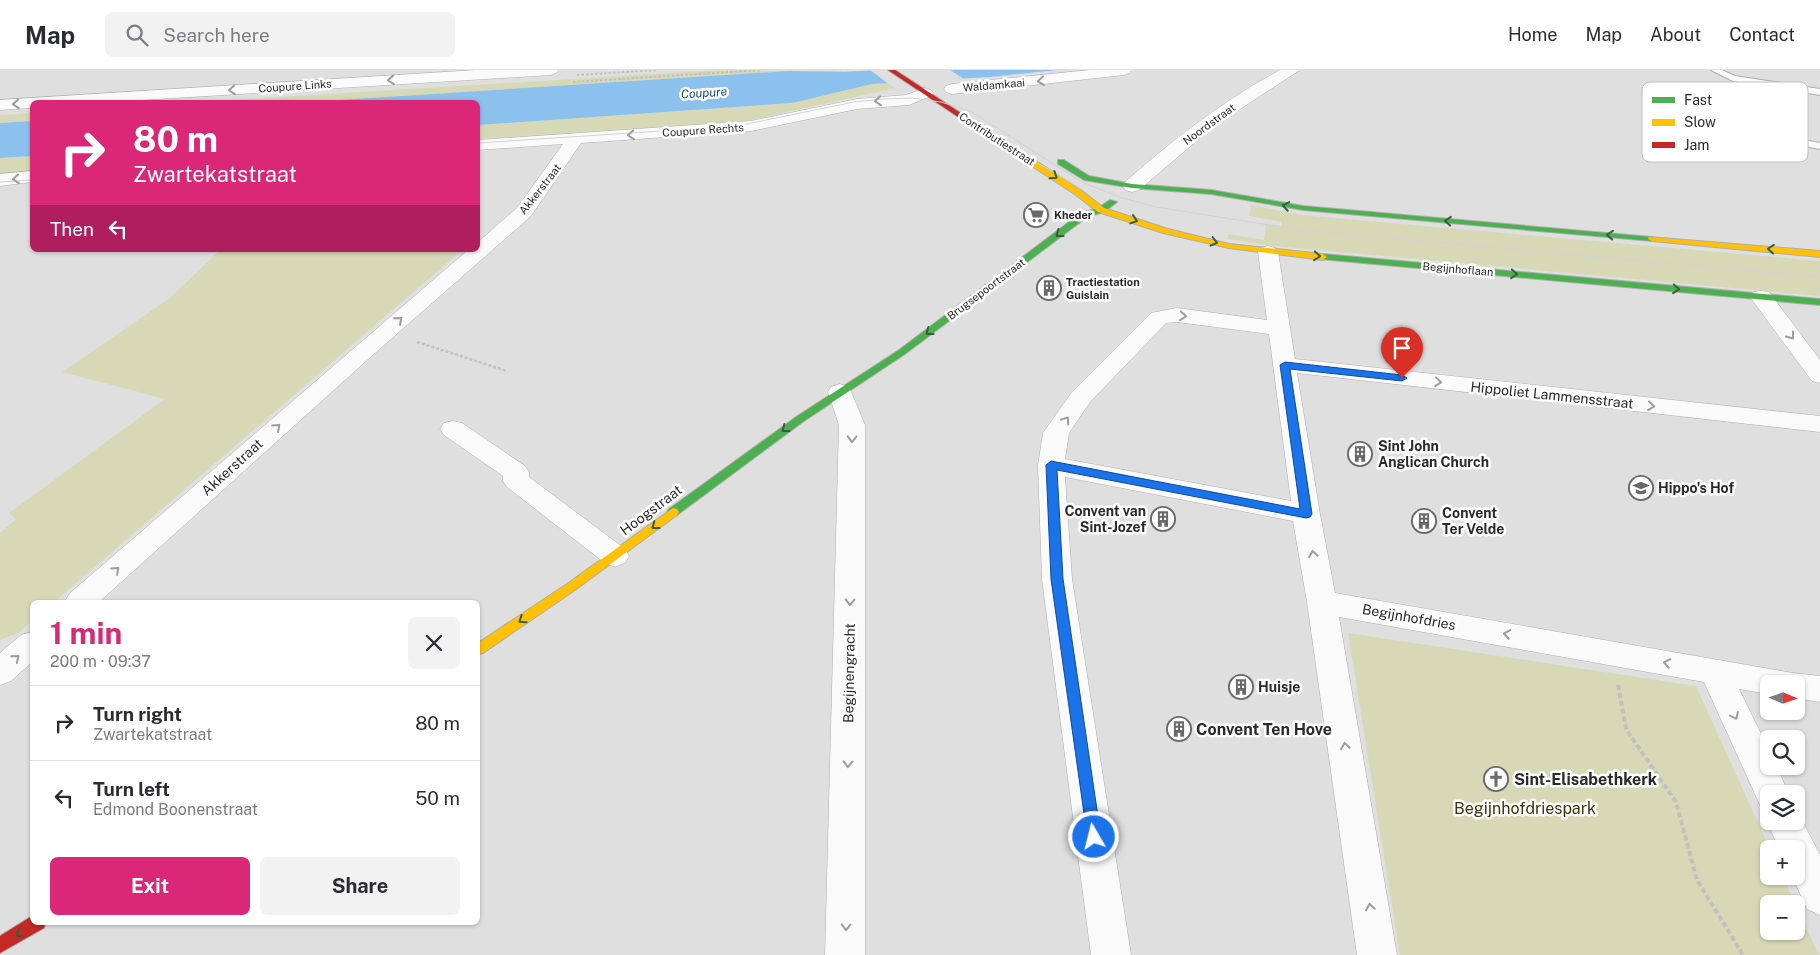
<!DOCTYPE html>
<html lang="en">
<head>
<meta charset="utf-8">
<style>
	:root { --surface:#fff; --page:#f2f2f3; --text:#2b2b33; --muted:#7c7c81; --line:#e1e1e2; --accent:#db2777 }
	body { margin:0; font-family:"Public Sans",sans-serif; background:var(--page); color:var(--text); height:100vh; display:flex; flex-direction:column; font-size:19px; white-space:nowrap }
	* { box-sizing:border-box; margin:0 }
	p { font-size:16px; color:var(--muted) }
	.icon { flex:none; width:28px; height:28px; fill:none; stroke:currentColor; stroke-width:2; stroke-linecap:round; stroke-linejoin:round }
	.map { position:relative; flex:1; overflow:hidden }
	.side { position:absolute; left:30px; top:530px; width:450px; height:325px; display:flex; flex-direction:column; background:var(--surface); border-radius:8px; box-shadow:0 1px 4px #0004 }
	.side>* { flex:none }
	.banner { position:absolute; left:30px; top:30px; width:450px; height:152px; border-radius:8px; box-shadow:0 1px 4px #0004; background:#db2777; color:#fff; overflow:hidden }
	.needle { width:32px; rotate:92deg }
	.tools { position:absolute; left:1760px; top:605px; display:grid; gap:10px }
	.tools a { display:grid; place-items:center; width:45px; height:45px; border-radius:8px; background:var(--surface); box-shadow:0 1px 4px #0004; font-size:25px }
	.pin { position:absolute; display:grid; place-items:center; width:42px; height:42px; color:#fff; margin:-51px -21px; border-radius:50% 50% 50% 0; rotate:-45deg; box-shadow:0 0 5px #0007 }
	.pin .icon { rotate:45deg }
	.me { position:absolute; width:55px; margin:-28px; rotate:352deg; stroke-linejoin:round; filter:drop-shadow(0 0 4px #0008) }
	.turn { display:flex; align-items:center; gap:18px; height:105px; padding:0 20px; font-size:22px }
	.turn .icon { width:65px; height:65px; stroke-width:2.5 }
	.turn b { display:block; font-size:35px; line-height:42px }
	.then { display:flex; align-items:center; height:48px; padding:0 20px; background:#0003; gap:10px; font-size:19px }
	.round { display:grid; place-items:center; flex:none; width:52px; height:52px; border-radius:8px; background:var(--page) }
	.head { display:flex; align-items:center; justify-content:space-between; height:85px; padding:0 20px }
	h1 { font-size:30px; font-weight:700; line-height:38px; color:var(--accent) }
	.primary-button { display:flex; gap:10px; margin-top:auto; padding:10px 20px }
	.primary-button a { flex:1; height:58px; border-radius:8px; background:var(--accent); color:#fff; font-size:20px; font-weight:700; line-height:58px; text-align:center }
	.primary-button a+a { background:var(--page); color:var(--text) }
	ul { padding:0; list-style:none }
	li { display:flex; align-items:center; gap:15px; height:75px; padding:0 20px; border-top:1px solid var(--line) }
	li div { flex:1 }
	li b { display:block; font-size:19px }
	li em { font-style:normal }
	header { display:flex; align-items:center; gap:30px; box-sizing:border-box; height:70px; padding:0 25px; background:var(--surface); border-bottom:1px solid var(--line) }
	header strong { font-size:24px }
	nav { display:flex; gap:28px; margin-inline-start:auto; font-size:18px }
	.search { width:350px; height:45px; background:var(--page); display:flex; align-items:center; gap:12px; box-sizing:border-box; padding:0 18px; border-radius:8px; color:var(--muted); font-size:19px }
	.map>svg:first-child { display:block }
</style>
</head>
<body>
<header>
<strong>Map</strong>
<div class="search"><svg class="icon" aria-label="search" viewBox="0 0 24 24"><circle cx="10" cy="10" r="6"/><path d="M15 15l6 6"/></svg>Search here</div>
<nav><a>Home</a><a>Map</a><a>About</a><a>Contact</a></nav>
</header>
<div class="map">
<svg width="1820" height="885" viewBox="0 0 1820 885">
	<rect width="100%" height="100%" fill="#dfdfe0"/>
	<path fill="#d7d9b6" d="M719,0L871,1L829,2L788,1L308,32H197Z
		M887,12L895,18L746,51L478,69V55L792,33L853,17Z
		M32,43V51L0,53V45Z
		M32,86V102L0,104V88Z
		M1251,135L1302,145L1820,191V226L1274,176L1228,169V164L1264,170L1266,154L1281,156V152L1249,146Z
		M220,180H462L54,532H32V551L18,563L0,570V463L16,449L9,443L165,329L62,302L170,228Z
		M1348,563L1696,616L1770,779L1769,806H1783L1795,834H1769V861H1796V836L1819,885H1400Z"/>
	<path fill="#8cc1ee" d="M878,0H1057L990,7L872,14L792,33L478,55V32H308L788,1L844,2Z
		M32,51V86L0,88V53Z"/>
	<path fill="#dfdfe0" d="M870,0H950L964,9L890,15Z"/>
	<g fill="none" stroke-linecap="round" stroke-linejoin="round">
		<defs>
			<path id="lane" d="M1711,0H1722L1735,6L1820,19V25L1733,11Z
				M1787,67L1820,73V79L1784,72V68Z"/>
			<path id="street" d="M476,0H559L556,3L551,5L109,32H32V38L0,40V30Z
				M1090,0H1132L1129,3L1124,5L952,24L946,22L944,19L946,16L952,14Z
				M1280,0H1300L1214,56L1139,120L1132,122L1125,120L1123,116L1125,112C1174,69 1224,30 1280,0Z
				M925,18L931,20L933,23L931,26L909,35L857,39L751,61L581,73L531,146L366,291L99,532H65L69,524L468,180H478V172L517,138L563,74L478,80V70L751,51L857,29L906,25Z
				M32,101V112L0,116V104Z
				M1268,176L1275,178L1278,182L1295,289L1820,346V362L1297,303L1320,444L1335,523L1793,603L1820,606V632L1796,628V614H1769V624L1739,619L1769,680V696H1776L1789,724H1769V739L1760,735L1704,612L1339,547L1397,885H1357L1307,532L1293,451L1065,407L1072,509L1131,885H1091L1042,509L1038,395L1043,363L1072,322L1151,243L1177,238L1267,250L1258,182L1261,178ZM1177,252L1269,264L1291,431L1065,389L1069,363L1090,332L1166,253Z
				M1761,221L1769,222L1820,290V313L1812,311L1750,227L1753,222Z
				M840,314L849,317L865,355V885H825L839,355L828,322L831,317Z
				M453,351L462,353L525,396L529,402V407L625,479L629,486L625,493L615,497L605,493L507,417L503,411V406L444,365L440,359L444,353Z
				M32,562V592L11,611L0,615V583L21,565Z
				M1796,739L1820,785V845L1807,839L1792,806H1796V779H1779L1767,751L1769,747V751H1796Z"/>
			<path id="fast" d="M1058,90H1064L1089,106L1132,114L1211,120L1303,136L1652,167L1656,169L1652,171L1303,140L1211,124L1132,118L1084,110L1058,94Z
				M1110,130L1117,132L1104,142L1087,147L905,284L804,351L677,445H669L667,442L669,439L796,347L899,280L1081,143L1098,138Z
				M1323,184L1820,229V235L1320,189L1319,187Z"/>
			<path id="slow" d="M1018,83H1024L1082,121L1104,138L1168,159L1229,174L1323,184L1327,187L1323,190L1229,178L1163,163L1098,142L1076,125L1018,87Z
				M1649,167L1820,181V187L1652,171L1648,169Z
				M673,438L677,439L679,442L677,445L575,520L483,583L478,584V573L567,514Z"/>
			<path id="jam" d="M888,0H895L1025,85L1018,87Z
				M32,846V852H46L44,858L0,883V866Z"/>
		</defs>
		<use href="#lane" stroke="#aeaeae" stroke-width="2"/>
		<use href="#street" stroke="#aeaeae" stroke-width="1"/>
		<use href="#fast" stroke="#aeaeae" stroke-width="2"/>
		<use href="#slow" stroke="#aeaeae" stroke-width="2"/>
		<use href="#jam" stroke="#aeaeae" stroke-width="2"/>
		<path stroke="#c0c0c1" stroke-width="2" stroke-dasharray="2.5 2" stroke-linecap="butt" d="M577,5L656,0
			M573,12L762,0"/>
		<path stroke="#c0c0c1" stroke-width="2.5" stroke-dasharray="3 2" stroke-linecap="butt" d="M417,272L507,301"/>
		<path stroke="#c0c0c1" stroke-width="4" stroke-dasharray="5 3" stroke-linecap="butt" d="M1618,615L1626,659L1676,732L1697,810L1743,885"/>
		<use href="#lane" fill="#fafafa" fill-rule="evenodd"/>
		<use href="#street" fill="#fafafa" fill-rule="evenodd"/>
		<use href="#fast" fill="#4caf50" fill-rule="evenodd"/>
		<use href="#slow" fill="#ffc107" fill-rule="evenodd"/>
		<use href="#jam" fill="#c62828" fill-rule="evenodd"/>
		<path stroke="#d2d2d3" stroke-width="1" d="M478,73L737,56L854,32L883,29L912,28L941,32L970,41L1082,112L1119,127L1156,137L1301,160L1820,207
			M1038,93L1083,120
			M0,112L32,110"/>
	</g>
	<defs><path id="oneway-chevron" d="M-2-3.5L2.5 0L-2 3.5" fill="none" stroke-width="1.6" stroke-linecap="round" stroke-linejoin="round" transform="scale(1.25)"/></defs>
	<g stroke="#9c9c9d">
		<use href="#oneway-chevron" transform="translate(391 10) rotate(176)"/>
		<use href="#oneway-chevron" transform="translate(1041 11) rotate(174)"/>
		<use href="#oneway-chevron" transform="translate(232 20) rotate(176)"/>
		<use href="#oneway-chevron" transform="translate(878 31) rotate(175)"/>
		<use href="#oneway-chevron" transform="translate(16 34) rotate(176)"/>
		<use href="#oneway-chevron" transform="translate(631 65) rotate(176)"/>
		<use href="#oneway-chevron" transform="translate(16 109) rotate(176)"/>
		<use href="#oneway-chevron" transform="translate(1183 246) rotate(5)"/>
		<use href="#oneway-chevron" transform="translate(399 250) rotate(-41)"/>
		<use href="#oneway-chevron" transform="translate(1791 266) rotate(54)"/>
		<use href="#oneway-chevron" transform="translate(1438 312) rotate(6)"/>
		<use href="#oneway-chevron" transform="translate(1651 336) rotate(6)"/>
		<use href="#oneway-chevron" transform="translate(1066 350) rotate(-56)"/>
		<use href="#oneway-chevron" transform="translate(277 357) rotate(-42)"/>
		<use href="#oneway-chevron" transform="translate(852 369) rotate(91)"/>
		<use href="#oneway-chevron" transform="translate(1313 484) rotate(-100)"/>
		<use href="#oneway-chevron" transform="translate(116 500) rotate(-42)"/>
		<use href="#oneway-chevron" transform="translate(850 532) rotate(91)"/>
		<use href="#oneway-chevron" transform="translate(1507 564) rotate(-170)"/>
		<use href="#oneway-chevron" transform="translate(16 588) rotate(-40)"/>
		<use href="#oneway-chevron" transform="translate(1667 593) rotate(-169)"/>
		<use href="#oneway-chevron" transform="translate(1735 646) rotate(65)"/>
		<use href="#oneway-chevron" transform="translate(1345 676) rotate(-99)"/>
		<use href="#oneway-chevron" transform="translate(848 694) rotate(91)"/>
		<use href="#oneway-chevron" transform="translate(1370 837) rotate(-99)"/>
		<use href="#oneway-chevron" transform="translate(846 857) rotate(91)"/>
	</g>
	<g stroke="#385f3a">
		<use href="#oneway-chevron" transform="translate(1054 106) rotate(33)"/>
		<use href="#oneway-chevron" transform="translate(1286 136) rotate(-170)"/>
		<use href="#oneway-chevron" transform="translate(1134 150) rotate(18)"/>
		<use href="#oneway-chevron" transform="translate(1448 151) rotate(-175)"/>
		<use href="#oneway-chevron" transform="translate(1059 164) rotate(143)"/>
		<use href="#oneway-chevron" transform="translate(1610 165) rotate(-175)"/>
		<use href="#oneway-chevron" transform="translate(1214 172) rotate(14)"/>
		<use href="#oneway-chevron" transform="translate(1771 179) rotate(-175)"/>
		<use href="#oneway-chevron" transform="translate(1317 186) rotate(5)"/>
		<use href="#oneway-chevron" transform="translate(1514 204) rotate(5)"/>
		<use href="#oneway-chevron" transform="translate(1676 219) rotate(5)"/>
		<use href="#oneway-chevron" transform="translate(929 262) rotate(143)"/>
		<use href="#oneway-chevron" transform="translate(785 359) rotate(143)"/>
		<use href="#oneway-chevron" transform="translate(655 456) rotate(143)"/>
		<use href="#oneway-chevron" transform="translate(522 550) rotate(146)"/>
		<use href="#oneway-chevron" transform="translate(19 864) rotate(149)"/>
	</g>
	<path fill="#1a73e8" stroke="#114b97" d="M1285,292L1402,305L1407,308L1402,311L1290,299L1312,444L1310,447L1306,448L1057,400L1063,509L1101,767L1099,772L1094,774L1088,772L1051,509L1046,395L1051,391L1300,439L1280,295Z"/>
	<defs>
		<symbol id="supermarket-ring" viewBox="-11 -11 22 22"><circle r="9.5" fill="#fff" stroke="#69696a" stroke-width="1.5"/><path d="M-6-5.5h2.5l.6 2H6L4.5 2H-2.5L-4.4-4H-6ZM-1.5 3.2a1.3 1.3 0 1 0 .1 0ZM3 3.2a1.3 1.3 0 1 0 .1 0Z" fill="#69696a"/></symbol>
		<symbol id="building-ring" viewBox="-11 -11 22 22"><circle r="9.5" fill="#fff" stroke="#69696a" stroke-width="1.5"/><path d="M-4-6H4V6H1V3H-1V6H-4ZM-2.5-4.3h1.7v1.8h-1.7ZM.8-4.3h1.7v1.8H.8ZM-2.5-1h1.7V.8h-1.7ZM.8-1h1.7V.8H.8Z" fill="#69696a"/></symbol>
		<symbol id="school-ring" viewBox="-11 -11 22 22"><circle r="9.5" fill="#fff" stroke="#69696a" stroke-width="1.5"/><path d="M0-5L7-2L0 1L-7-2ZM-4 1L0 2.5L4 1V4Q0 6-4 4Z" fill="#69696a"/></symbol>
		<symbol id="church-ring" viewBox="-11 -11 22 22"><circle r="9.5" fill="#fff" stroke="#69696a" stroke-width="1.5"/><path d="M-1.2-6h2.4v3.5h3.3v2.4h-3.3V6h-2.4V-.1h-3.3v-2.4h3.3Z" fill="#69696a"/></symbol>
	</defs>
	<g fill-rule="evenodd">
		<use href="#supermarket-ring" x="1022" y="131" width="28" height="28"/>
		<use href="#building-ring" x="1035" y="204" width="28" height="28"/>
		<use href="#building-ring" x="1346" y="370" width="28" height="28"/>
		<use href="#school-ring" x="1627" y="404" width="28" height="28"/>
		<use href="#building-ring" x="1149" y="435" width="28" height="28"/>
		<use href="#building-ring" x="1410" y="437" width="28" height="28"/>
		<use href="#building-ring" x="1227" y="603" width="28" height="28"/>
		<use href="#building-ring" x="1165" y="645" width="28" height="28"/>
		<use href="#church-ring" x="1482" y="695" width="28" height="28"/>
	</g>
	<g text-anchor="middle" stroke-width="5" stroke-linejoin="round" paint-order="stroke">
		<g font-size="11" fill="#2a2a2b" stroke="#fff">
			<text transform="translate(994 15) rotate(-5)" y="4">Waldamkaai</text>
			<text transform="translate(295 16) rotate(-4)" y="4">Coupure Links</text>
			<text transform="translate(1209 54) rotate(-36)" y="4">Noordstraat</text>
			<text transform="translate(703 60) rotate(-4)" y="4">Coupure Rechts</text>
			<text transform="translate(997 69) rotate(33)" y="4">Contributiestraat</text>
			<text transform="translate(540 119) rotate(-52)" y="4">Akkerstraat</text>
			<text transform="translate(1458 199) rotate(5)" y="4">Begijnhoflaan</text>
			<text transform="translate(986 219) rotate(-37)" y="4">Brugsepoortstraat</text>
		</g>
		<g font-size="11" font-weight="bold" fill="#2a2a2b" stroke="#fff" text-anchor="start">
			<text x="1054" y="149">Kheder</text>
			<text x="1066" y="216">Tractiestation<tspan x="1066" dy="13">Guislain</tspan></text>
		</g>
		<g font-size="12" font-style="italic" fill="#134b75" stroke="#fff">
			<text transform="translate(704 23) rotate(-4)" y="4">Coupure</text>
		</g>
		<g font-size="14" fill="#2a2a2b" stroke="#fff">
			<text transform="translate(1552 325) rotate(6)" y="5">Hippoliet Lammensstraat</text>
			<text transform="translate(232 397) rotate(-42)" y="5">Akkerstraat</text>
			<text transform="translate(651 440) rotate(-37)" y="5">Hoogstraat</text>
			<text transform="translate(1409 547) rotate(10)" y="5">Begijnhofdries</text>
			<text transform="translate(849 603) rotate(-89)" y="5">Begijnengracht</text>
		</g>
		<g font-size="14" font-weight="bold" fill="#2a2a2b" stroke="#fff" text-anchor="start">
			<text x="1378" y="381">Sint John<tspan x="1378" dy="16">Anglican Church</tspan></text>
			<text x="1658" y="423">Hippo's Hof</text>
			<text x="1146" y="446" text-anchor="end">Convent van<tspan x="1146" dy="16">Sint-Jozef</tspan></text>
			<text x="1442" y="448">Convent<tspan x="1442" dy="16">Ter Velde</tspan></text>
			<text x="1258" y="622">Huisje</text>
		</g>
		<g font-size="16" font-weight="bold" fill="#2a2a2b" stroke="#fff" text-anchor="start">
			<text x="1196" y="665">Convent Ten Hove</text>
			<text x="1514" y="715">Sint-Elisabethkerk</text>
		</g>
		<g font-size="16" fill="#36370d" stroke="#fff">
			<text x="1525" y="744">Begijnhofdriespark</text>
		</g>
	</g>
	<rect x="1642" y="12" width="166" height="80" rx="8" fill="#fff" stroke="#bfbfbf" stroke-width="1"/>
	<rect x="1652" y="27" width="23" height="6" fill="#4caf50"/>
	<rect x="1652" y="49" width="23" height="7" fill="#ffc107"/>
	<rect x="1652" y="72" width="23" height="6" fill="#c62828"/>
	<g font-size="14" fill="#2a2a2b">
		<text x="1684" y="35">Fast</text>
		<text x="1684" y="57">Slow</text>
		<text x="1684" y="80">Jam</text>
	</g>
</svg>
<div class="tools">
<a><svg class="needle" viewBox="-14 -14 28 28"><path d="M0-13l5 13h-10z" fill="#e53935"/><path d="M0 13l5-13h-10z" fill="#7c7c81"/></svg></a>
<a><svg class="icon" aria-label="search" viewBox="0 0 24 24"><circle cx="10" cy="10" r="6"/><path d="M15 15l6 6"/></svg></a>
<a><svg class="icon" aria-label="layers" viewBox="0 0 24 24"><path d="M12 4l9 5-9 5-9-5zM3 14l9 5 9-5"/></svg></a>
<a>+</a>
<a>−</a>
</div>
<div class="pin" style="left:1402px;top:308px;background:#d93025"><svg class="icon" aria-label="arrive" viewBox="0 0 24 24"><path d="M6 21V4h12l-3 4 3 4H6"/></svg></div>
<svg class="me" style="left:1094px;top:767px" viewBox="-20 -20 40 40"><circle r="17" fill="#1a73e8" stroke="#fff" stroke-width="3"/><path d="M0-11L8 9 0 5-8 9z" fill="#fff"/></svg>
<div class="banner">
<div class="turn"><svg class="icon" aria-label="right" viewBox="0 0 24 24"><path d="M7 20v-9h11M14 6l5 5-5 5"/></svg><div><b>80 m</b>Zwartekatstraat</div></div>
<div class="then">Then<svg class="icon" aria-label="left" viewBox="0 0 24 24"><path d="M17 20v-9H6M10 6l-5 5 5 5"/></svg></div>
</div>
<section class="side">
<div class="head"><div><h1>1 min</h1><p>200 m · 09:37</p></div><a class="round"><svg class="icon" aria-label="close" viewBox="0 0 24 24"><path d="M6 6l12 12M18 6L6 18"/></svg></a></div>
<ul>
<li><svg class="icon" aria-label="right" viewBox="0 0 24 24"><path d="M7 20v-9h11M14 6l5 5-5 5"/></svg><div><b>Turn right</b><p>Zwartekatstraat</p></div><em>80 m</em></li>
<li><svg class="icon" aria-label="left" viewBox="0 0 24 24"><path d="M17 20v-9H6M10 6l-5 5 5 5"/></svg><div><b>Turn left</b><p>Edmond Boonenstraat</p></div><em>50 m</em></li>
</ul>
<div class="primary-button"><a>Exit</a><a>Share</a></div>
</section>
</div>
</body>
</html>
